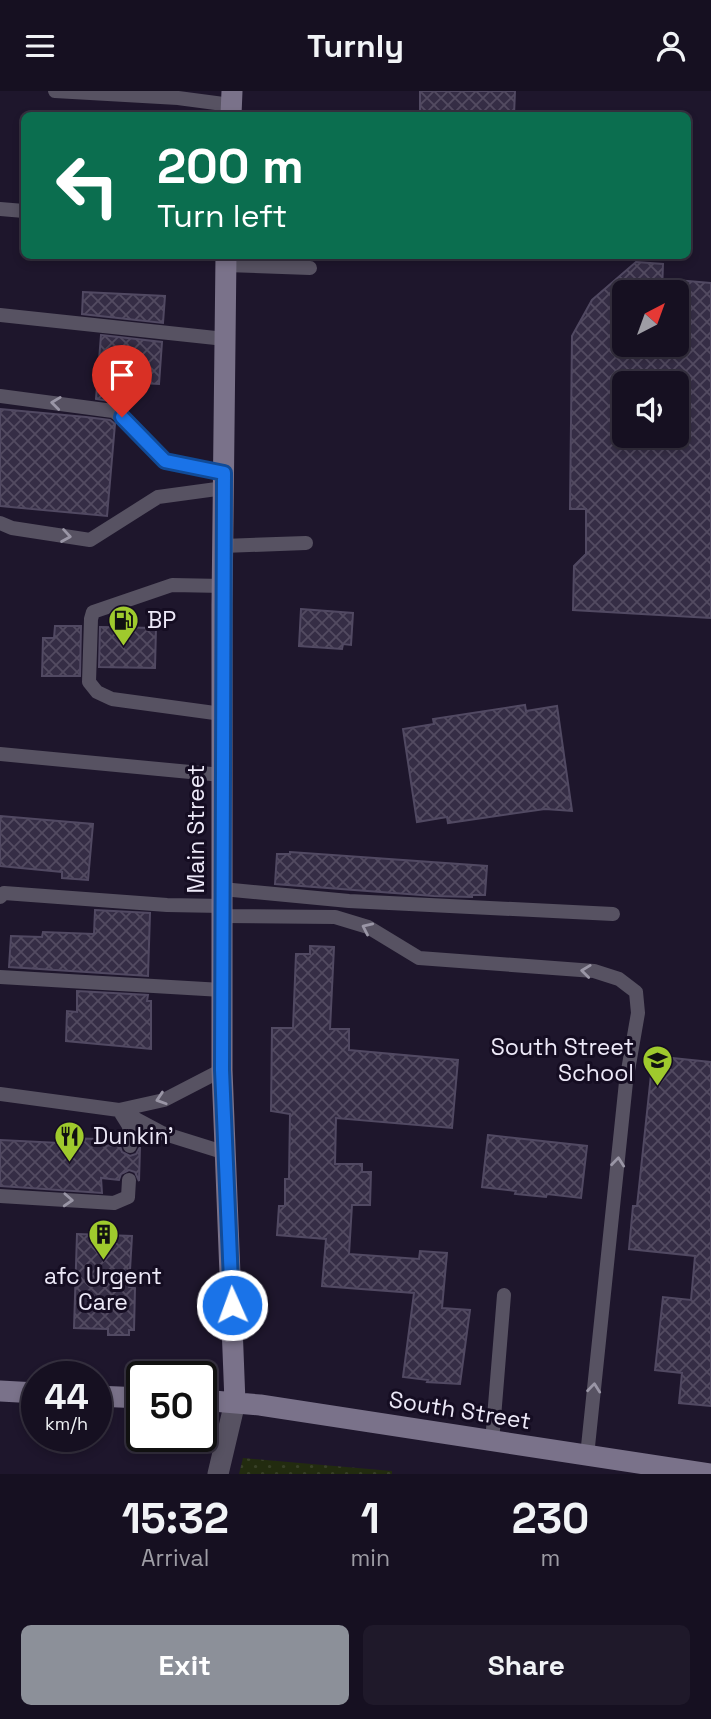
<!DOCTYPE html>
<html lang="en">
<head>
<meta charset="utf-8">
<style>
	:root { --surface:#161021; --page:#1f192a; --text:#f1f3f6; --muted:#9e9da5; --line:#35303f; --accent:#8c9099 }
	body { margin:0; font-family:"Space Grotesk",sans-serif; background:var(--page); color:var(--text); height:100vh; display:flex; flex-direction:column; font-size:26px; white-space:nowrap }
	* { box-sizing:border-box; margin:0 }
	p { font-size:23px; color:var(--muted) }
	.icon { flex:none; width:38px; height:38px; fill:none; stroke:currentColor; stroke-width:2; stroke-linecap:round; stroke-linejoin:round }
	.map { position:relative; height:1383px; overflow:hidden }
	.panel { display:flex; flex-direction:column; background:var(--surface); flex:1 }
	.panel>* { flex:none }
	.top-card { position:absolute; left:21px; top:21px; width:670px; height:147px; border-radius:10px; box-shadow:0 4px 10px #0003,0 0 0 2px var(--line); background:#0b6e4f; color:#fff; overflow:hidden }
	.needle { width:46px; rotate:41deg }
	.tools { position:absolute; left:612px; top:189px; display:grid; gap:14px }
	.tools a { display:grid; place-items:center; width:77px; height:77px; border-radius:10px; background:var(--surface); box-shadow:0 4px 10px #0003,0 0 0 2px var(--line); font-size:35px }
	.speed { position:absolute; left:21px; top:1270px; display:flex; gap:14px; font-size:35px; font-weight:700; text-align:center }
	.speed>* { display:grid; place-content:center; width:91px; height:91px; border-radius:50%; background:var(--surface); box-shadow:0 4px 10px #0003,0 0 0 2px var(--line); line-height:1 }
	.speed small { font-size:18px; font-weight:400 }
	.speed .limit { border:4px solid #111; border-radius:10px; background:#fff; color:#111 }
	.pin { position:absolute; display:grid; place-items:center; width:60px; height:60px; color:#fff; margin:-72px -30px; border-radius:50% 50% 50% 0; rotate:-45deg; box-shadow:0 0 7px #0007 }
	.pin .icon { rotate:45deg }
	.me { position:absolute; width:77px; margin:-38px; rotate:358deg; stroke-linejoin:round; filter:drop-shadow(0 0 5px #0008) }
	.turn { display:flex; align-items:center; gap:24px; height:147px; padding:0 21px; font-size:32px }
	.turn .icon { width:91px; height:91px; stroke-width:2.5 }
	.turn b { display:block; font-size:49px; line-height:60px }
	.eta { display:flex; justify-content:space-evenly; align-items:center; height:119px; text-align:center }
	.eta b { font-size:42px; font-weight:700; line-height:49px }
	.cta { display:flex; gap:14px; margin-top:auto; padding:14px 21px }
	.cta a { flex:1; height:80px; border-radius:10px; background:var(--accent); color:#fff; font-size:28px; font-weight:700; line-height:80px; text-align:center }
	.cta a+a { background:var(--page); color:var(--text) }
	header { display:flex; justify-content:space-between; align-items:center; height:91px; padding:0 21px; background:var(--surface); font-size:32px; font-weight:700 }
	.map>svg:first-child { display:block }
</style>
</head>
<body>
<header><svg class="icon" aria-label="menu" viewBox="0 0 24 24"><path d="M4 6h16M4 12h16M4 18h16"/></svg>Turnly<svg class="icon" aria-label="person" viewBox="0 0 24 24"><circle cx="12" cy="8" r="4"/><path d="M4 21q1-7 8-7t8 7"/></svg></header>
<div class="map">
<svg width="711" height="1383" viewBox="0 0 711 1383">
	<defs>
		<pattern id="park-dots" width="8" height="8" patternUnits="userSpaceOnUse" patternTransform="scale(1.75)"><rect width="8" height="8" fill="#222b0f"/><path d="M2 2h.1M6 6h.1" fill="none" stroke="#384027" stroke-width="1.8" stroke-linecap="round"/></pattern>
		<pattern id="building-cross-hatch" width="8" height="8" patternUnits="userSpaceOnUse" patternTransform="scale(1.75)"><rect width="8" height="8" fill="#352d45"/><path d="M0 0l8 8M0 8l8-8" fill="none" stroke="#534b61"/></pattern>
	</defs>
	<rect width="100%" height="100%" fill="#1e162c"/>
	<path fill="url(#park-dots)" d="M243,1367L392,1380V1383H239Z"/>
	<path fill="url(#building-cross-hatch)" stroke="#514962" stroke-width="2" fill-rule="evenodd" d="M420,0H515L514,24H420Z
		M636,171L663,173L662,201H625V254H677V189L711,192V527L573,519L574,475L586,463V418H570L572,245L592,209ZM625,292H677V345H625Z
		M83,201L165,205L163,232L82,223Z
		M101,244L162,251L159,293L119,291L117,311L96,308Z
		M0,318L86,326L110,329L115,333L107,425L0,415Z
		M301,518L353,522L351,554L343,553L342,558L299,555Z
		M55,535H81L80,585H42L43,547H54Z
		M100,536L156,537L155,577L99,576Z
		M525,614L526,620L557,615L572,720L545,718L448,732L447,726L417,731L403,638L434,633L433,628Z
		M0,725L93,733L88,789L62,787V781L0,775Z
		M290,761L487,775L485,804H472V806L434,805L275,793L277,763H290Z
		M95,819L150,822L148,885L9,876L11,845L42,846L43,841L94,843Z
		M310,855L334,856L330,938H349V959L458,969L452,1037L336,1027L335,1073H362V1081H371L370,1114H352L349,1163L419,1168L420,1160L447,1162L442,1217L470,1219L460,1293L427,1291L428,1289L403,1286L414,1202L322,1195L326,1148L277,1144L279,1115H285V1088H289L290,1023L271,1020L272,937H293L296,863H310Z
		M77,900L148,904L147,910H151V958L66,950L67,920L77,921Z
		M653,965L711,971V1315L679,1312L682,1282L655,1279L663,1206L691,1209L695,1165L629,1158L633,1115H637Z
		M488,1044L587,1055L581,1107L547,1103L546,1106L515,1103L516,1100L482,1096Z
		M60,1047L100,1048L99,1054L120,1055L122,1061L130,1065L136,1063L140,1056L139,1090L135,1081L129,1079L121,1083L119,1089L101,1087L102,1102L0,1095V1049L60,1052Z
		M77,1143L132,1145L129,1196L135,1197L134,1239H129V1244H108V1238L74,1237Z"/>
	<g fill="none" stroke-linecap="round" stroke-linejoin="round">
		<path stroke="#575262" stroke-width="14" d="M55,0L178,7L231,14
			M0,118L24,120
			M226,174L310,177
			M0,224L225,248
			M0,305L113,320L122,326L165,370L224,382
			M0,432L12,437L90,449L158,406L224,397
			M223,455L306,452
			M222,623L112,608L97,601L89,591L91,528L93,521L172,494L223,495
			M0,663L222,684
			M222,798L349,810L613,823
			M0,806L4,802L167,814L222,815
			M222,825L335,826L368,836L419,867L594,880L619,888L636,901L638,922L626,991L587,1365
			M0,886L222,899
			M222,979L164,1009L119,1019L162,1042L226,1062
			M0,1003L119,1019L129,1035L130,1055
			M0,1105L114,1112L128,1106L129,1089
			M492,1351L504,1204"/>
		<path stroke="#575262" stroke-width="21" d="M218,1383L235,1311"/>
		<path stroke="#7a728a" stroke-width="21" d="M231,24L232,0
			M226,164L222,514V979L235,1311
			M0,1300L37,1302
			M96,1305L142,1307
			M201,1309L260,1314L710,1383"/>
	</g>
	<defs><path id="oneway-chevron" d="M-2-3.5L2.5 0L-2 3.5" fill="none" stroke-width="1.6" stroke-linecap="round" stroke-linejoin="round" transform="scale(1.75)"/></defs>
	<g stroke="#9a96a6">
		<use href="#oneway-chevron" transform="translate(56 312) rotate(-173)"/>
		<use href="#oneway-chevron" transform="translate(66 445) rotate(9)"/>
		<use href="#oneway-chevron" transform="translate(367 837) rotate(-155)"/>
		<use href="#oneway-chevron" transform="translate(586 880) rotate(-173)"/>
		<use href="#oneway-chevron" transform="translate(161 1008) rotate(162)"/>
		<use href="#oneway-chevron" transform="translate(618 1071) rotate(-84)"/>
		<use href="#oneway-chevron" transform="translate(68 1109) rotate(3)"/>
		<use href="#oneway-chevron" transform="translate(594 1297) rotate(-84)"/>
	</g>
	<g fill="none" stroke-linecap="round" stroke-linejoin="round">
		<defs>
			<path id="route" d="M122,326L165,370L224,382L222,979L232,1214"/>
		</defs>
		<use href="#route" stroke="#114b97" stroke-width="18"/>
		<use href="#route" stroke="#1a73e8" stroke-width="12"/>
	</g>
	<defs>
		<symbol id="fuel-pin" viewBox="-11 -11 22 30"><path d="M0 17L-7.5 6A9.5 9.5 0 1 1 7.5 6Z" fill="#9fca2d" stroke="#150d22"/><path d="M-5.5-6h7V0h2V4h1.3V-2.5L3-4.5l.8-.8L6-3V5H2.5V1h-1V6h-7ZM-4.2-4.7v3.2H.2V-4.7Z" fill="#111"/></symbol>
		<symbol id="school-pin" viewBox="-11 -11 22 30"><path d="M0 17L-7.5 6A9.5 9.5 0 1 1 7.5 6Z" fill="#9fca2d" stroke="#150d22"/><path d="M0-5L7-2L0 1L-7-2ZM-4 1L0 2.5L4 1V4Q0 6-4 4Z" fill="#111"/></symbol>
		<symbol id="restaurant-pin" viewBox="-11 -11 22 30"><path d="M0 17L-7.5 6A9.5 9.5 0 1 1 7.5 6Z" fill="#9fca2d" stroke="#150d22"/><path d="M-5-6h1v4h1v-4h1v4h1v-4h1v5L-1.5 .5V6h-2V.5L-5-1ZM5-6V6H3V1.5H1.5Q1.5-4 5-6Z" fill="#111"/></symbol>
		<symbol id="building-pin" viewBox="-11 -11 22 30"><path d="M0 17L-7.5 6A9.5 9.5 0 1 1 7.5 6Z" fill="#9fca2d" stroke="#150d22"/><path d="M-4-6H4V6H1V3H-1V6H-4ZM-2.5-4.3h1.7v1.8h-1.7ZM.8-4.3h1.7v1.8H.8ZM-2.5-1h1.7V.8h-1.7ZM.8-1h1.7V.8H.8Z" fill="#111"/></symbol>
	</defs>
	<g fill-rule="evenodd">
		<use href="#fuel-pin" x="106" y="512" width="35" height="47"/>
		<use href="#school-pin" x="640" y="952" width="35" height="47"/>
		<use href="#restaurant-pin" x="52" y="1028" width="35" height="47"/>
		<use href="#building-pin" x="86" y="1126" width="35" height="47"/>
	</g>
	<g text-anchor="middle" stroke-width="6" stroke-linejoin="round" paint-order="stroke">
		<g font-size="23" fill="#ede9f8" stroke="#150d22" text-anchor="start">
			<text x="147" y="537">BP</text>
			<text x="634" y="964" text-anchor="end">South Street<tspan x="634" dy="26">School</tspan></text>
			<text x="93" y="1053">Dunkin'</text>
			<text x="103" y="1193" text-anchor="middle">afc Urgent<tspan x="103" dy="26">Care</tspan></text>
		</g>
		<g font-size="23" fill="#ede9f8" stroke="#150d22">
			<text transform="translate(196 738) rotate(-90)" y="8">Main Street</text>
			<text transform="translate(460 1319) rotate(9)" y="8">South Street</text>
		</g>
	</g>
</svg>
<div class="tools">
<a><svg class="needle" viewBox="-14 -14 28 28"><path d="M0-13l5 13h-10z" fill="#e53935"/><path d="M0 13l5-13h-10z" fill="#9e9da5"/></svg></a>
<a><svg class="icon" aria-label="sound" viewBox="0 0 24 24"><path d="M4 9h4l5-4v14l-5-4H4zM17 9q2 3 0 6"/></svg></a>
</div>
<div class="speed"><div>44<small>km/h</small></div><div class="limit">50</div></div>
<div class="pin" style="left:122px;top:326px;background:#d93025"><svg class="icon" aria-label="arrive" viewBox="0 0 24 24"><path d="M6 21V4h12l-3 4 3 4H6"/></svg></div>
<svg class="me" style="left:232px;top:1214px" viewBox="-20 -20 40 40"><circle r="17" fill="#1a73e8" stroke="#fff" stroke-width="3"/><path d="M0-11L8 9 0 5-8 9z" fill="#fff"/></svg>
<div class="top-card">
<div class="turn"><svg class="icon" aria-label="left" viewBox="0 0 24 24"><path d="M17 20v-9H6M10 6l-5 5 5 5"/></svg><div><b>200 m</b>Turn left</div></div>
</div>
</div>
<section class="panel">
<div class="eta">
<div><b>15:32</b><p>Arrival</p></div>
<div><b>1</b><p>min</p></div>
<div><b>230</b><p>m</p></div>
</div>
<div class="cta"><a>Exit</a><a>Share</a></div>
</section>
</body>
</html>
